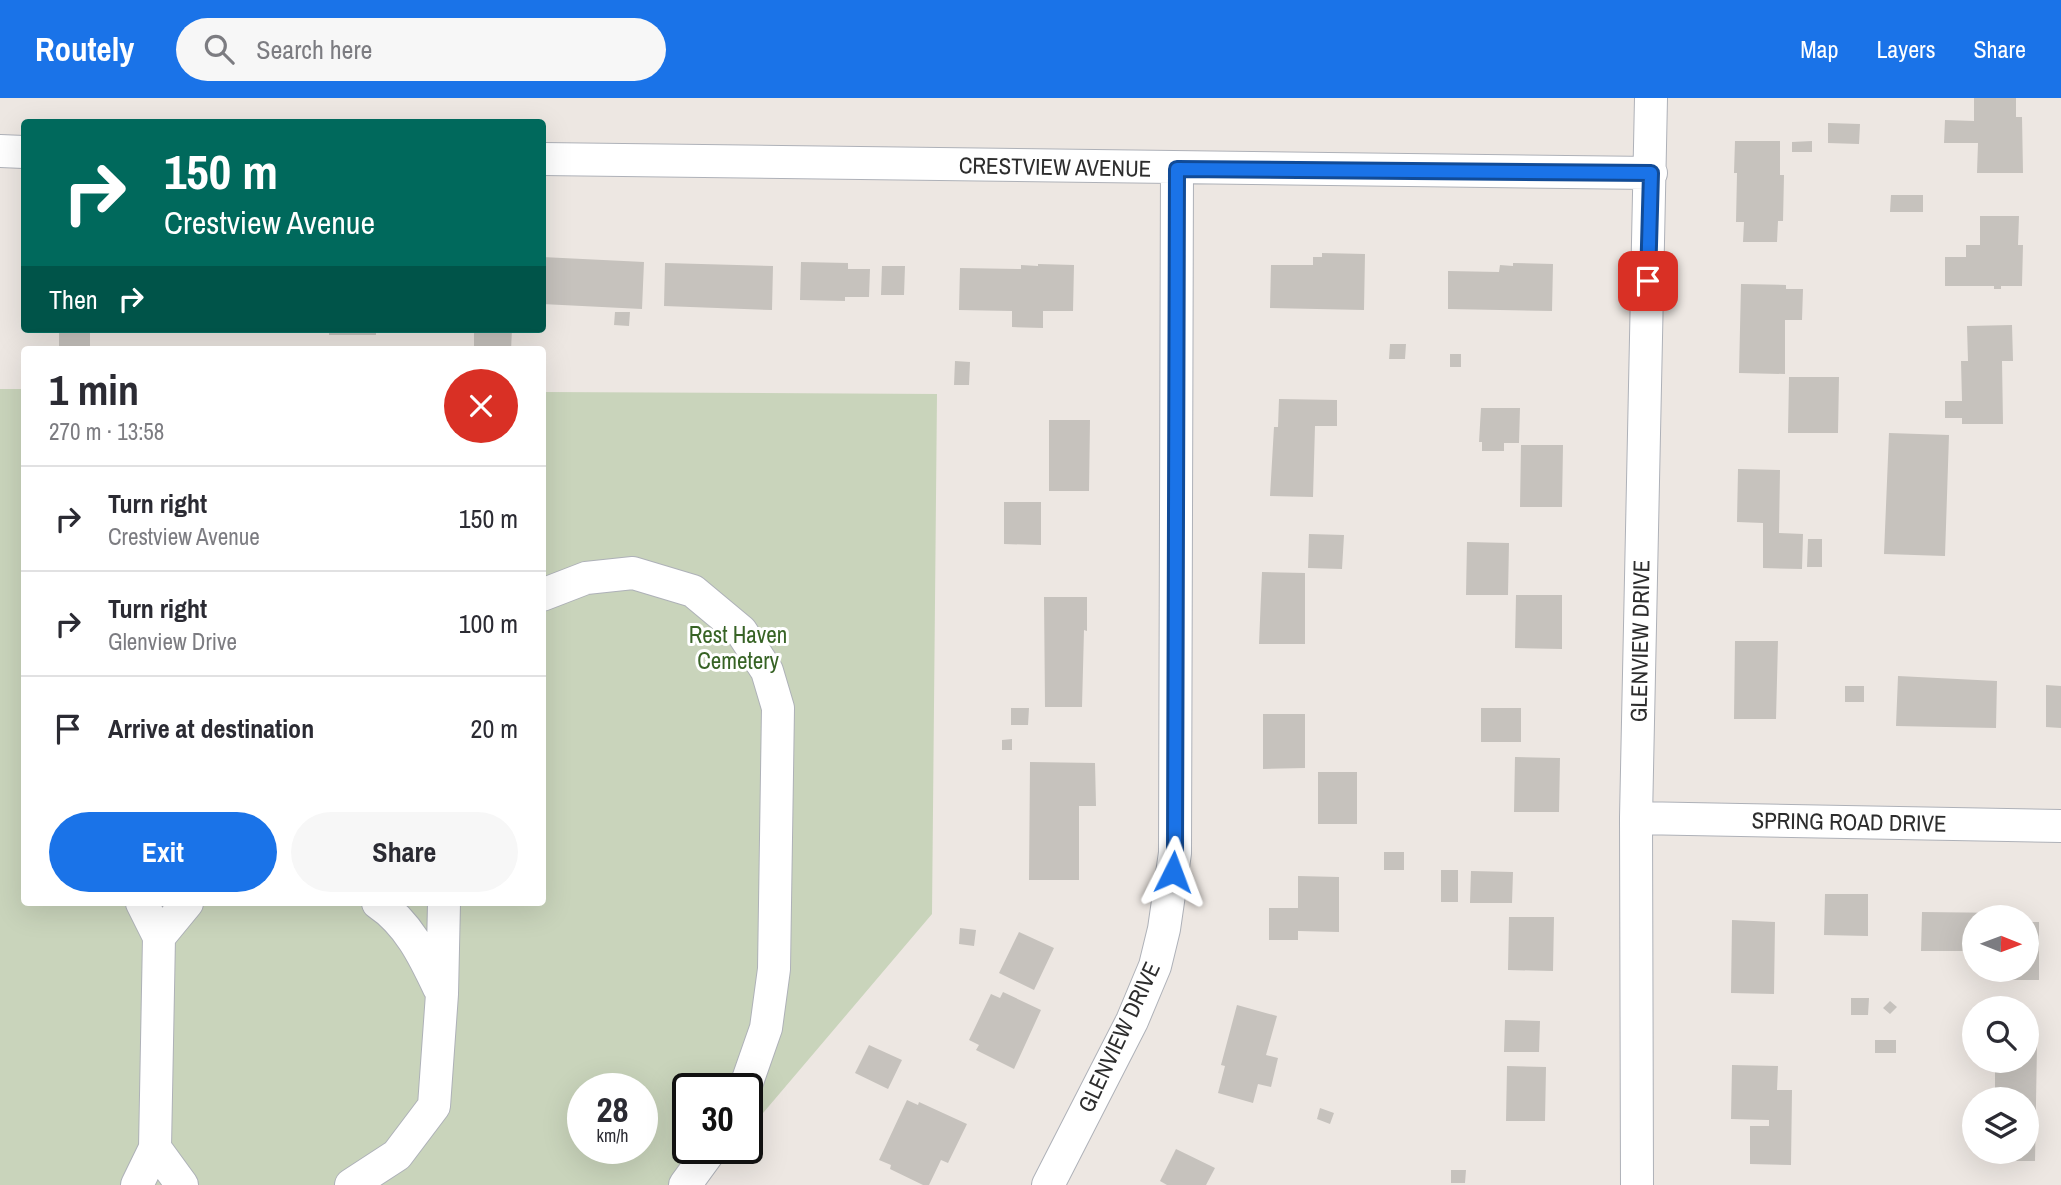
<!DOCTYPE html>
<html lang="en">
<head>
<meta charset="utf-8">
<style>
	:root { --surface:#fff; --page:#f7f7f7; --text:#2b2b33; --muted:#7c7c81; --line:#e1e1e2; --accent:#1a73e8 }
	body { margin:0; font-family:"Archivo Narrow",sans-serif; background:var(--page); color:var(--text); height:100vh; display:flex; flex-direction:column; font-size:26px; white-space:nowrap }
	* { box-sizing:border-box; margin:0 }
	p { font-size:23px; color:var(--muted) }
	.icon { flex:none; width:38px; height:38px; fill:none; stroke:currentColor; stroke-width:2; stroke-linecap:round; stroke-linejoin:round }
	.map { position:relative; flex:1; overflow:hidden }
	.details { position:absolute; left:21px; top:248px; width:525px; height:560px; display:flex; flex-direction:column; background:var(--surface); border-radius:7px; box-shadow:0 7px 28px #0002 }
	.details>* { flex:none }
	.banner { position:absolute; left:21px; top:21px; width:525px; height:214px; border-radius:7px; box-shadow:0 7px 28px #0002; background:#00695c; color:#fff; overflow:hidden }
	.needle { width:46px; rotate:91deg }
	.tools { position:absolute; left:1962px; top:807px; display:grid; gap:14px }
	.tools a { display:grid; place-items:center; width:77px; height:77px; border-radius:50%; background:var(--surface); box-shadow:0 7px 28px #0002; font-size:35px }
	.speed { position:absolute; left:567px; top:975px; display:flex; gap:14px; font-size:35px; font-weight:700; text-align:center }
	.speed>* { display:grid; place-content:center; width:91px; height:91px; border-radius:50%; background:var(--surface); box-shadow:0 7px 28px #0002; line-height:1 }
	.speed small { font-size:18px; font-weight:400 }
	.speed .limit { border:4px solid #111; border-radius:10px; background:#fff; color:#111 }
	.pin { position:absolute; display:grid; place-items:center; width:60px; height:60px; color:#fff; margin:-30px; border-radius:14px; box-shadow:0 4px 10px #0006 }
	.me { position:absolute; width:77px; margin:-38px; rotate:3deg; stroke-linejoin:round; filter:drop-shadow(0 0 5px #0008) }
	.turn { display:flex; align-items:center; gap:24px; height:147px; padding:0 28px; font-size:32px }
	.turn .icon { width:91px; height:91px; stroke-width:2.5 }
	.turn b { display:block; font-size:49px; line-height:60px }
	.then { display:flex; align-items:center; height:66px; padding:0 28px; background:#0003; gap:14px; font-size:26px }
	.round { display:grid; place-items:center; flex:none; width:74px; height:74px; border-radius:37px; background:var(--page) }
	.overview { display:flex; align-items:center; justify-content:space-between; height:119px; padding:0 28px }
	h1 { font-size:42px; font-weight:700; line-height:52px }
	.action { display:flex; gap:14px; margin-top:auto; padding:14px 28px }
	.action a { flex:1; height:80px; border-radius:42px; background:var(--accent); color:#fff; font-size:28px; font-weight:700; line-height:80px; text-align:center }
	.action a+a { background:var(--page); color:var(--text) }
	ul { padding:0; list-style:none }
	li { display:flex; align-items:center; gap:21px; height:105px; padding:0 28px; border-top:2px solid var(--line) }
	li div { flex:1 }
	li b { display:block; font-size:26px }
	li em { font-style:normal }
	header { display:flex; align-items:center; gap:42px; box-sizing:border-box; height:98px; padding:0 35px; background:var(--accent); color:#fff }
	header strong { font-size:33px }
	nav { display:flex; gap:38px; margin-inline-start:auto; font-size:24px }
	.search { width:490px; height:63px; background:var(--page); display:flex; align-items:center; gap:18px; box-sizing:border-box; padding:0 24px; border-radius:38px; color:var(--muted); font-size:26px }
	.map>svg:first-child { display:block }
</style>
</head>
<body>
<header>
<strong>Routely</strong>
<div class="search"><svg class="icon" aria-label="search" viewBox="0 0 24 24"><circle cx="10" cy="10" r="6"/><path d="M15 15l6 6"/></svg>Search here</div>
<nav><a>Map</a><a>Layers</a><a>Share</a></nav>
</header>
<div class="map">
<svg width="2061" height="1087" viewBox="0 0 2061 1087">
	<rect width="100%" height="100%" fill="#ede7e2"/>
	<path fill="#c9d4bb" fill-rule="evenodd" d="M0,291H24V805H542L543,294L937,296L932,816L747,1034V990H688V1050H734L703,1087H0ZM583,990H642V1050H583Z"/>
	<path fill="#c6c2bd" d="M1974,0H2016V19H2022L2023,75H1977L1978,45H1944L1945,22L1974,23Z
		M1828,25L1860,26L1859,46L1828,45Z
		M1735,43H1780V77H1784L1783,123H1778L1777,144H1743L1744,124H1736L1737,75H1734Z
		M1812,43V54H1792V44Z
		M1891,97H1923V114H1890Z
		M1980,118H2019L2018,147H2023L2022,188H2001V191H1994V188H1945V159H1966V147H1980Z
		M1322,155L1365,156L1364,212L1270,210L1271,167H1313V159H1322Z
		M542,159L644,164L642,211L542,206Z
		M801,164L848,165V171H870L869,199H845V203L800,202Z
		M665,165L773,168L772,212L664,208Z
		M1513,165L1553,166L1552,213L1448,211V173L1499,174L1500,167L1513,168Z
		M1038,166L1074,167L1073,213H1043V230L1012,229V213L959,212L960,170L1021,171V167L1038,168Z
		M882,168H905L904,197H881Z
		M1741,186L1786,187V191H1803L1802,222H1785V276L1739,275Z
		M615,214H630L629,228L614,227Z
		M2012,227L2013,263H2002L2003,326H1962V320H1945V303H1962L1961,263H1968L1967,228Z
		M59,231H90V250H59Z
		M329,231H376V237H329Z
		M474,231H512L511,252H474Z
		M1390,246H1406L1405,261H1389Z
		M1450,256H1461V269H1450Z
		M955,263L970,264L969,287H954Z
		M1789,279H1839L1838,335H1788Z
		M1279,301L1337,302V328H1315L1313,399L1270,398L1274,329H1278Z
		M1481,310H1520L1519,345H1504V353H1482V344H1479Z
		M1049,322H1090L1089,393H1049Z
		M1889,335L1949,337L1945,458L1884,456Z
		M1521,347H1563L1562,409H1520Z
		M1738,371L1780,372L1779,435L1803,436L1802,471L1763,470V425L1737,424Z
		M1004,404H1041V447L1004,446Z
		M1309,436L1344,437L1342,471L1308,470Z
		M1808,441H1822V469H1807Z
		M1467,444L1509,445L1508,497H1466Z
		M1262,474L1305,475V546H1259Z
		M1516,497H1562V551L1515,550Z
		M1044,499H1087V533L1084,532L1082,609H1045Z
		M1735,543H1778L1776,621H1734Z
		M1898,578L1997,583L1996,630L1896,628Z
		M2046,587L2061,588V630L2046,629Z
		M1845,588H1864V604H1845Z
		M1011,610H1029L1028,627H1011Z
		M1481,610H1521V644H1481Z
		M1263,616H1305V670L1263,671Z
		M1012,641V652H1002V642Z
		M1515,659L1560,660L1559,714H1514Z
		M1030,664L1095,665L1096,708H1079V782H1029Z
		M1318,674H1357V726H1318Z
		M1384,754H1404V772H1384Z
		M1441,772H1458V804H1441Z
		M1471,773L1513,774L1512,805H1470Z
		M1298,778L1339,779V834L1298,833V842H1269V810H1298Z
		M1825,796H1868V838L1824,837Z
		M1922,814L2009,815V819H1974V853H1921Z
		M1509,819H1554L1553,873L1508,872Z
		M1732,822L1775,824L1774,896L1731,895Z
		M2026,824H2039V882H1993V872H2026Z
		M960,830L976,832L974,848L959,846Z
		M1019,834L1054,850L1034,892L999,875Z
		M1003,894L1041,912L1014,971L976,952L979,947L969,942L991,896L1000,900Z
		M1851,900H1869L1868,917H1851Z
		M1890,903L1897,909L1890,916L1883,910Z
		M1237,907L1277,918L1266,957L1278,960L1271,989L1258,986L1253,1005L1218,995L1225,968L1221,967Z
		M1505,922L1540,923L1539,954H1504Z
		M1875,942H1896V955H1875Z
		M869,947L902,962L888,991L855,975Z
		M2026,947H2037L2035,1063H1994V1054H2026V1001H1995V962H2026Z
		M1732,967L1778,968L1777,992H1792L1791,1067L1750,1066V1028H1769V1022L1731,1021Z
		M1507,968L1546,969L1545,1023H1506Z
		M907,1002L918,1007L919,1004L967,1026L948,1065L941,1062L929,1087H923L890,1071L891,1067L879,1062Z
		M1320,1010L1334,1015L1330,1026L1317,1021Z
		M1176,1051L1215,1070L1206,1087H1167L1160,1083Z
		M1451,1072H1466L1465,1085H1451Z"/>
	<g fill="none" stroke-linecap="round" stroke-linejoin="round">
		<defs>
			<path id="minor" d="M0,53L24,54
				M542,61L1651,75
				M542,497L586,480L633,475L693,493L741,533L767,573L778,610L774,871L766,930L745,990
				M1636,720L2061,728
				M142,805L159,839L155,1050L182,1087
				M378,805C408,825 424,858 439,890
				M159,839L187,805
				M137,1087L155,1050
				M351,1087L397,1057L434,1008L442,896L444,805
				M685,1087L712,1050
				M1048,1087L1132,923L1155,868L1164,831L1175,755L1177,71
				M1637,1087L1636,720L1651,0"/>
		</defs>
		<use href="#minor" stroke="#aeb1b8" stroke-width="34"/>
		<use href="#minor" stroke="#fff" stroke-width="32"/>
	</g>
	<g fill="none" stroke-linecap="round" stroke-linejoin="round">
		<defs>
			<path id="route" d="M1173,774L1175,755L1177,71L1651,75L1648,183"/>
		</defs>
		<use href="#route" stroke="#114b97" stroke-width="18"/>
		<use href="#route" stroke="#1a73e8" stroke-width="12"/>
	</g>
	<g text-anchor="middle" stroke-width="6" stroke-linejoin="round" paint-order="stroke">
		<g font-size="23" fill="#2d2d2d" stroke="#fff">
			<text transform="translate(1055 69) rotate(1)" y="8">CRESTVIEW AVENUE</text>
			<text transform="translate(1640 543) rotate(-89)" y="8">GLENVIEW DRIVE</text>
			<text transform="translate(1849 724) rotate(1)" y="8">SPRING ROAD DRIVE</text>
			<text transform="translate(1119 939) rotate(-65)" y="8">GLENVIEW DRIVE</text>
		</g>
		<g font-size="23" fill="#376325" stroke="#fff">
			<text x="738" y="545">Rest Haven<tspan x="738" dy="26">Cemetery</tspan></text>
		</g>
	</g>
</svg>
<div class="tools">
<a><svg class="needle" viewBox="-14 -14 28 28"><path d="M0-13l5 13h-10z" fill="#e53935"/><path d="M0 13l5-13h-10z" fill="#7c7c81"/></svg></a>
<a><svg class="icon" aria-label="search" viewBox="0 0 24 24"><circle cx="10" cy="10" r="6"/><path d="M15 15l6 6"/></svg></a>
<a><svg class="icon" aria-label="layers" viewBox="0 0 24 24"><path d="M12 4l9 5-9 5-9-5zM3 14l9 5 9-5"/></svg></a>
</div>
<div class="speed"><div>28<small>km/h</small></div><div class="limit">30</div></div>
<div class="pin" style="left:1648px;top:183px;background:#d93025"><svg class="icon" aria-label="arrive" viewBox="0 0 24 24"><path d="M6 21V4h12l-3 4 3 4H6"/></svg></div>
<svg class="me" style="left:1173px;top:774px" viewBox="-20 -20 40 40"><path d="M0-17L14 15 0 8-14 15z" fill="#1a73e8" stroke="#fff" stroke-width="4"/></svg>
<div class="banner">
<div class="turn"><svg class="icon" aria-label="right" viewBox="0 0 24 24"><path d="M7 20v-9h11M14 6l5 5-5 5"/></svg><div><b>150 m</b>Crestview Avenue</div></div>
<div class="then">Then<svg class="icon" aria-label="right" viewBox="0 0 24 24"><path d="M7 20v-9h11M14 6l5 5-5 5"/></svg></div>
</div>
<section class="details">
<div class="overview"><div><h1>1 min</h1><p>270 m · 13:58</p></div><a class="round" style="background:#d93025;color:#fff"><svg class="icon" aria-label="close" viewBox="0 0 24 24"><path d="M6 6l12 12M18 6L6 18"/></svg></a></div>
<ul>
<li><svg class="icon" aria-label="right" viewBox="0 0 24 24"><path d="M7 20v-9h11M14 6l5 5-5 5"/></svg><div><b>Turn right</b><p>Crestview Avenue</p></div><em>150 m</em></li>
<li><svg class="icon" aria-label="right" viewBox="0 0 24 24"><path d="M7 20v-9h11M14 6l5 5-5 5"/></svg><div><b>Turn right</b><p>Glenview Drive</p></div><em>100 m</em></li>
<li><svg class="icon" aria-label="arrive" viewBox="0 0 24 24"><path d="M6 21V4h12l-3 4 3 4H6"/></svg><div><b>Arrive at destination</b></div><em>20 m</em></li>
</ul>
<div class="action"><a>Exit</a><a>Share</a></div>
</section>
</div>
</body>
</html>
